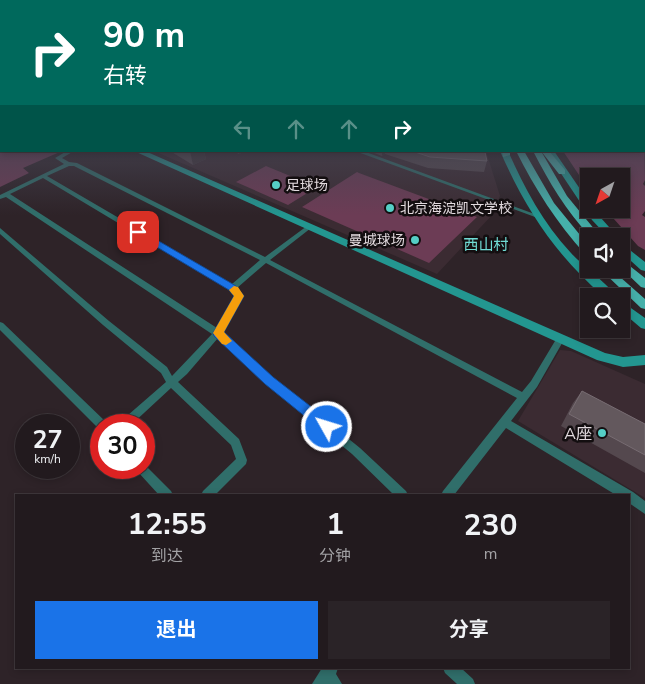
<!DOCTYPE html>
<html lang="zh">
<head>
<meta charset="utf-8">
<style>
	:root { --surface:#221a1e; --page:#2a2327; --text:#f1f3f6; --muted:#a2a1a4; --line:#3f383c; --accent:#1a73e8 }
	body { margin:0; font-family:"Nunito Sans","Noto Sans SC",sans-serif; background:var(--page); color:var(--text); height:100vh; display:flex; flex-direction:column; font-size:19px; white-space:nowrap }
	* { box-sizing:border-box; margin:0 }
	p { font-size:16px; color:var(--muted) }
	.icon { flex:none; width:28px; height:28px; fill:none; stroke:currentColor; stroke-width:2; stroke-linecap:round; stroke-linejoin:round }
	.map { position:relative; flex:1; overflow:hidden }
	.sheet { position:absolute; left:15px; top:494px; width:615px; height:175px; display:flex; flex-direction:column; background:var(--surface); border-radius:0px; box-shadow:0 2px 8px #0003,0 0 0 1px var(--line) }
	.sheet>* { flex:none }
	.banner { position:absolute; left:0px; top:0px; width:645px; height:152px; box-shadow:0 2px 8px #0003,0 0 0 1px var(--line); background:#00695c; color:#fff; overflow:hidden }
	.needle { width:32px; rotate:220deg }
	.controls { position:absolute; left:580px; top:168px; display:grid; gap:10px }
	.controls a { display:grid; place-items:center; width:50px; height:50px; border-radius:0px; background:var(--surface); box-shadow:0 2px 8px #0003,0 0 0 1px var(--line); font-size:25px }
	.speed { position:absolute; left:15px; top:414px; display:flex; gap:10px; font-size:25px; font-weight:700; text-align:center }
	.speed>* { display:grid; place-content:center; width:65px; height:65px; border-radius:50%; background:var(--surface); box-shadow:0 2px 8px #0003,0 0 0 1px var(--line); line-height:1 }
	.speed small { font-size:12px; font-weight:400 }
	.speed .limit { border:8px solid #d22; background:#fff; color:#111 }
	.pin { position:absolute; display:grid; place-items:center; width:42px; height:42px; color:#fff; margin:-21px; border-radius:10px; box-shadow:0 2px 8px #0006 }
	.me { position:absolute; width:55px; margin:-28px; rotate:309deg; stroke-linejoin:round; filter:drop-shadow(0 0 4px #0008) }
	.turn { display:flex; align-items:center; gap:18px; height:105px; padding:0 20px; font-size:22px }
	.turn .icon { width:65px; height:65px; stroke-width:2.5 }
	.turn b { display:block; font-size:35px; line-height:42px }
	.lanes { display:flex; align-items:center; height:48px; padding:0 20px; background:#0003; justify-content:center; gap:25px; direction:ltr }
	.lanes .off { opacity:.35 }
	.eta { display:flex; justify-content:space-evenly; align-items:center; height:85px; text-align:center }
	.eta b { font-size:30px; font-weight:700; line-height:35px }
	.cta { display:flex; gap:10px; margin-top:auto; padding:10px 20px }
	.cta a { flex:1; height:58px; border-radius:0px; background:var(--accent); color:#fff; font-size:20px; font-weight:700; line-height:58px; text-align:center }
	.cta a+a { background:var(--page); color:var(--text) }
	.map>svg:first-child { display:block }
</style>
</head>
<body>
<div class="map">
<svg width="645" height="684" viewBox="0 0 645 684">
	<rect width="100%" height="100%" fill="#2e2328"/>
	<path fill="#3b2b32" d="M154,151H486L500,196L493,214L437,274Z
		M560,350L571,351L645,384V498L518,421Z"/>
	<path fill="#6c3c55" d="M0,120L1,151H62L23,168L29,173L0,187Z
		M644,120L645,180L643,184L645,186V211L642,215L645,217V250L638,246L605,209H621V176H589V190L563,151H644Z
		M266,166L317,187L288,205L236,182Z
		M357,172L359,173L477,217L429,263L302,207Z"/>
	<g fill="none" stroke-linecap="round" stroke-linejoin="round">
		<path fill="#306e6a" fill-rule="evenodd" d="M67,151H74L62,158L69,162L77,163L265,257L307,226H311V228L270,260L522,392L531,381L558,336H564L565,338L537,387L511,421L633,492L645,501V514L629,503V495H616L506,428L454,495H441L443,491L517,398L266,263L237,288L243,296L223,332L272,377L360,448L406,491L408,495H394L352,454L266,383L218,338L187,374L178,382L239,439L247,460L246,464L215,495H201L203,491L236,459L231,445L171,388L131,425H119L120,422L166,382L161,373L103,325L0,234V228L109,321L167,367L172,376L212,334L6,197L0,199V195L64,164L55,158ZM69,166H74L260,260L232,284L47,176ZM43,178L230,290L235,296L217,328L10,194Z
			M355,151H363L540,216L537,218L535,217Z
			M0,322L3,323L106,422L107,425H101V429L98,428L0,330Z
			M144,464L171,491L173,495H159L138,472L137,468H144Z
			M322,668H338L336,674L342,684H312Z
			M443,668H461L473,679L475,684H457L445,673Z"/>
		<path fill="#239690" fill-rule="evenodd" d="M134,151H145L605,353L623,357L645,355V365L623,367L597,360Z
			M500,151H508C525,189 543,223 571,253C581,264 610,286 616,296H603C555,254 526,210 500,151Z
			M546,151H554L589,202V209H593L617,236H607L592,220Z
			M621,243L645,262V271L641,270L621,252Z
			M621,301L645,318V329L641,328L621,311Z"/>
		<path fill="#46b0aa" fill-rule="evenodd" d="M502,151H510V155L503,157Z
			M516,151H524L554,203L589,246V255L585,254C557,223 535,189 516,151Z
			M533,151H541L567,196L600,236H590C566,211 549,182 533,151Z
			M541,151H549L565,170V174H559Z
			M621,259L645,278V288L641,287L621,268Z
			M600,269H611L645,299V309L641,308Z"/>
	</g>
	<path fill="#54484e" d="M170,151H204L206,159L193,165Z
		M233,151H246L239,154Z
		M369,151H476L487,161L484,172L428,168L385,154L382,156Z
		M582,391L645,424V473L561,426L573,403Z"/>
	<path fill="#3e3338" d="M190,151H204L206,159L193,165Z
		M239,151H246L239,154Z
		M382,151H385V154L382,156Z"/>
	<path fill="#63585d" stroke="#776c72" d="M412,151L485,152L487,161L430,157Z
		M582,391L645,424V455L569,414Z"/>
	<linearGradient id="sky" x2="0" y2="1"><stop stop-color="#191316"/><stop offset="0.56" stop-color="#464553"/><stop offset="1" stop-color="#464553" stop-opacity="0"/></linearGradient>
	<rect width="645" height="215" fill="url(#sky)"/>
	<path fill="#1a73e8" stroke="#114b97" d="M138,229L236,286L244,296L224,332L273,377L332,423L334,427L332,431L327,433L323,431L265,384L214,336L213,333L234,296L229,290L135,234L133,232Z"/>
	<path fill="#f59e0b" d="M234,286L238,287L244,296L224,332L232,341L226,345L222,344L213,333L234,296L229,290Z"/>
	<g fill="#55cec6" stroke="#130e10" stroke-width="2">
		<circle cx="276" cy="185" r="5"/>
		<circle cx="390" cy="208" r="5"/>
		<circle cx="415" cy="240" r="5"/>
		<circle cx="602" cy="433" r="5"/>
	</g>
	<g text-anchor="middle" stroke-width="5" stroke-linejoin="round" paint-order="stroke">
		<g font-size="14" fill="#e2dade" stroke="#130e10" text-anchor="start">
			<text x="286" y="190">足球场</text>
			<text x="400" y="213">北京海淀凯文学校</text>
			<text x="405" y="245" text-anchor="end">曼城球场</text>
		</g>
		<g font-size="15" fill="#70dbd4" stroke="#130e10">
			<text x="486" y="250">西山村</text>
		</g>
		<g font-size="16" fill="#e2dade" stroke="#130e10" text-anchor="end">
			<text x="592" y="439">A座</text>
		</g>
	</g>
</svg>
<div class="controls">
<a><svg class="needle" viewBox="-14 -14 28 28"><path d="M0-13l5 13h-10z" fill="#e53935"/><path d="M0 13l5-13h-10z" fill="#a2a1a4"/></svg></a>
<a><svg class="icon" aria-label="sound" viewBox="0 0 24 24"><path d="M4 9h4l5-4v14l-5-4H4zM17 9q2 3 0 6"/></svg></a>
<a><svg class="icon" aria-label="search" viewBox="0 0 24 24"><circle cx="10" cy="10" r="6"/><path d="M15 15l6 6"/></svg></a>
</div>
<div class="speed"><div>27<small>km/h</small></div><div class="limit">30</div></div>
<div class="pin" style="left:138px;top:232px;background:#d93025"><svg class="icon" aria-label="arrive" viewBox="0 0 24 24"><path d="M6 21V4h12l-3 4 3 4H6"/></svg></div>
<svg class="me" style="left:327px;top:427px" viewBox="-20 -20 40 40"><circle r="17" fill="#1a73e8" stroke="#fff" stroke-width="3"/><path d="M0-11L8 9 0 5-8 9z" fill="#fff"/></svg>
<div class="banner">
<div class="turn"><svg class="icon" aria-label="right" viewBox="0 0 24 24"><path d="M7 20v-9h11M14 6l5 5-5 5"/></svg><div><b>90 m</b>右转</div></div>
<div class="lanes"><svg class="icon off" aria-label="left" viewBox="0 0 24 24"><path d="M17 20v-9H6M10 6l-5 5 5 5"/></svg><svg class="icon off" aria-label="ahead" viewBox="0 0 24 24"><path d="M12 20V5M6 11l6-6 6 6"/></svg><svg class="icon off" aria-label="ahead" viewBox="0 0 24 24"><path d="M12 20V5M6 11l6-6 6 6"/></svg><svg class="icon" aria-label="right" viewBox="0 0 24 24"><path d="M7 20v-9h11M14 6l5 5-5 5"/></svg></div>
</div>
<section class="sheet">
<div class="eta">
<div><b>12:55</b><p>到达</p></div>
<div><b>1</b><p>分钟</p></div>
<div><b>230</b><p>m</p></div>
</div>
<div class="cta"><a>退出</a><a>分享</a></div>
</section>
</div>
</body>
</html>
